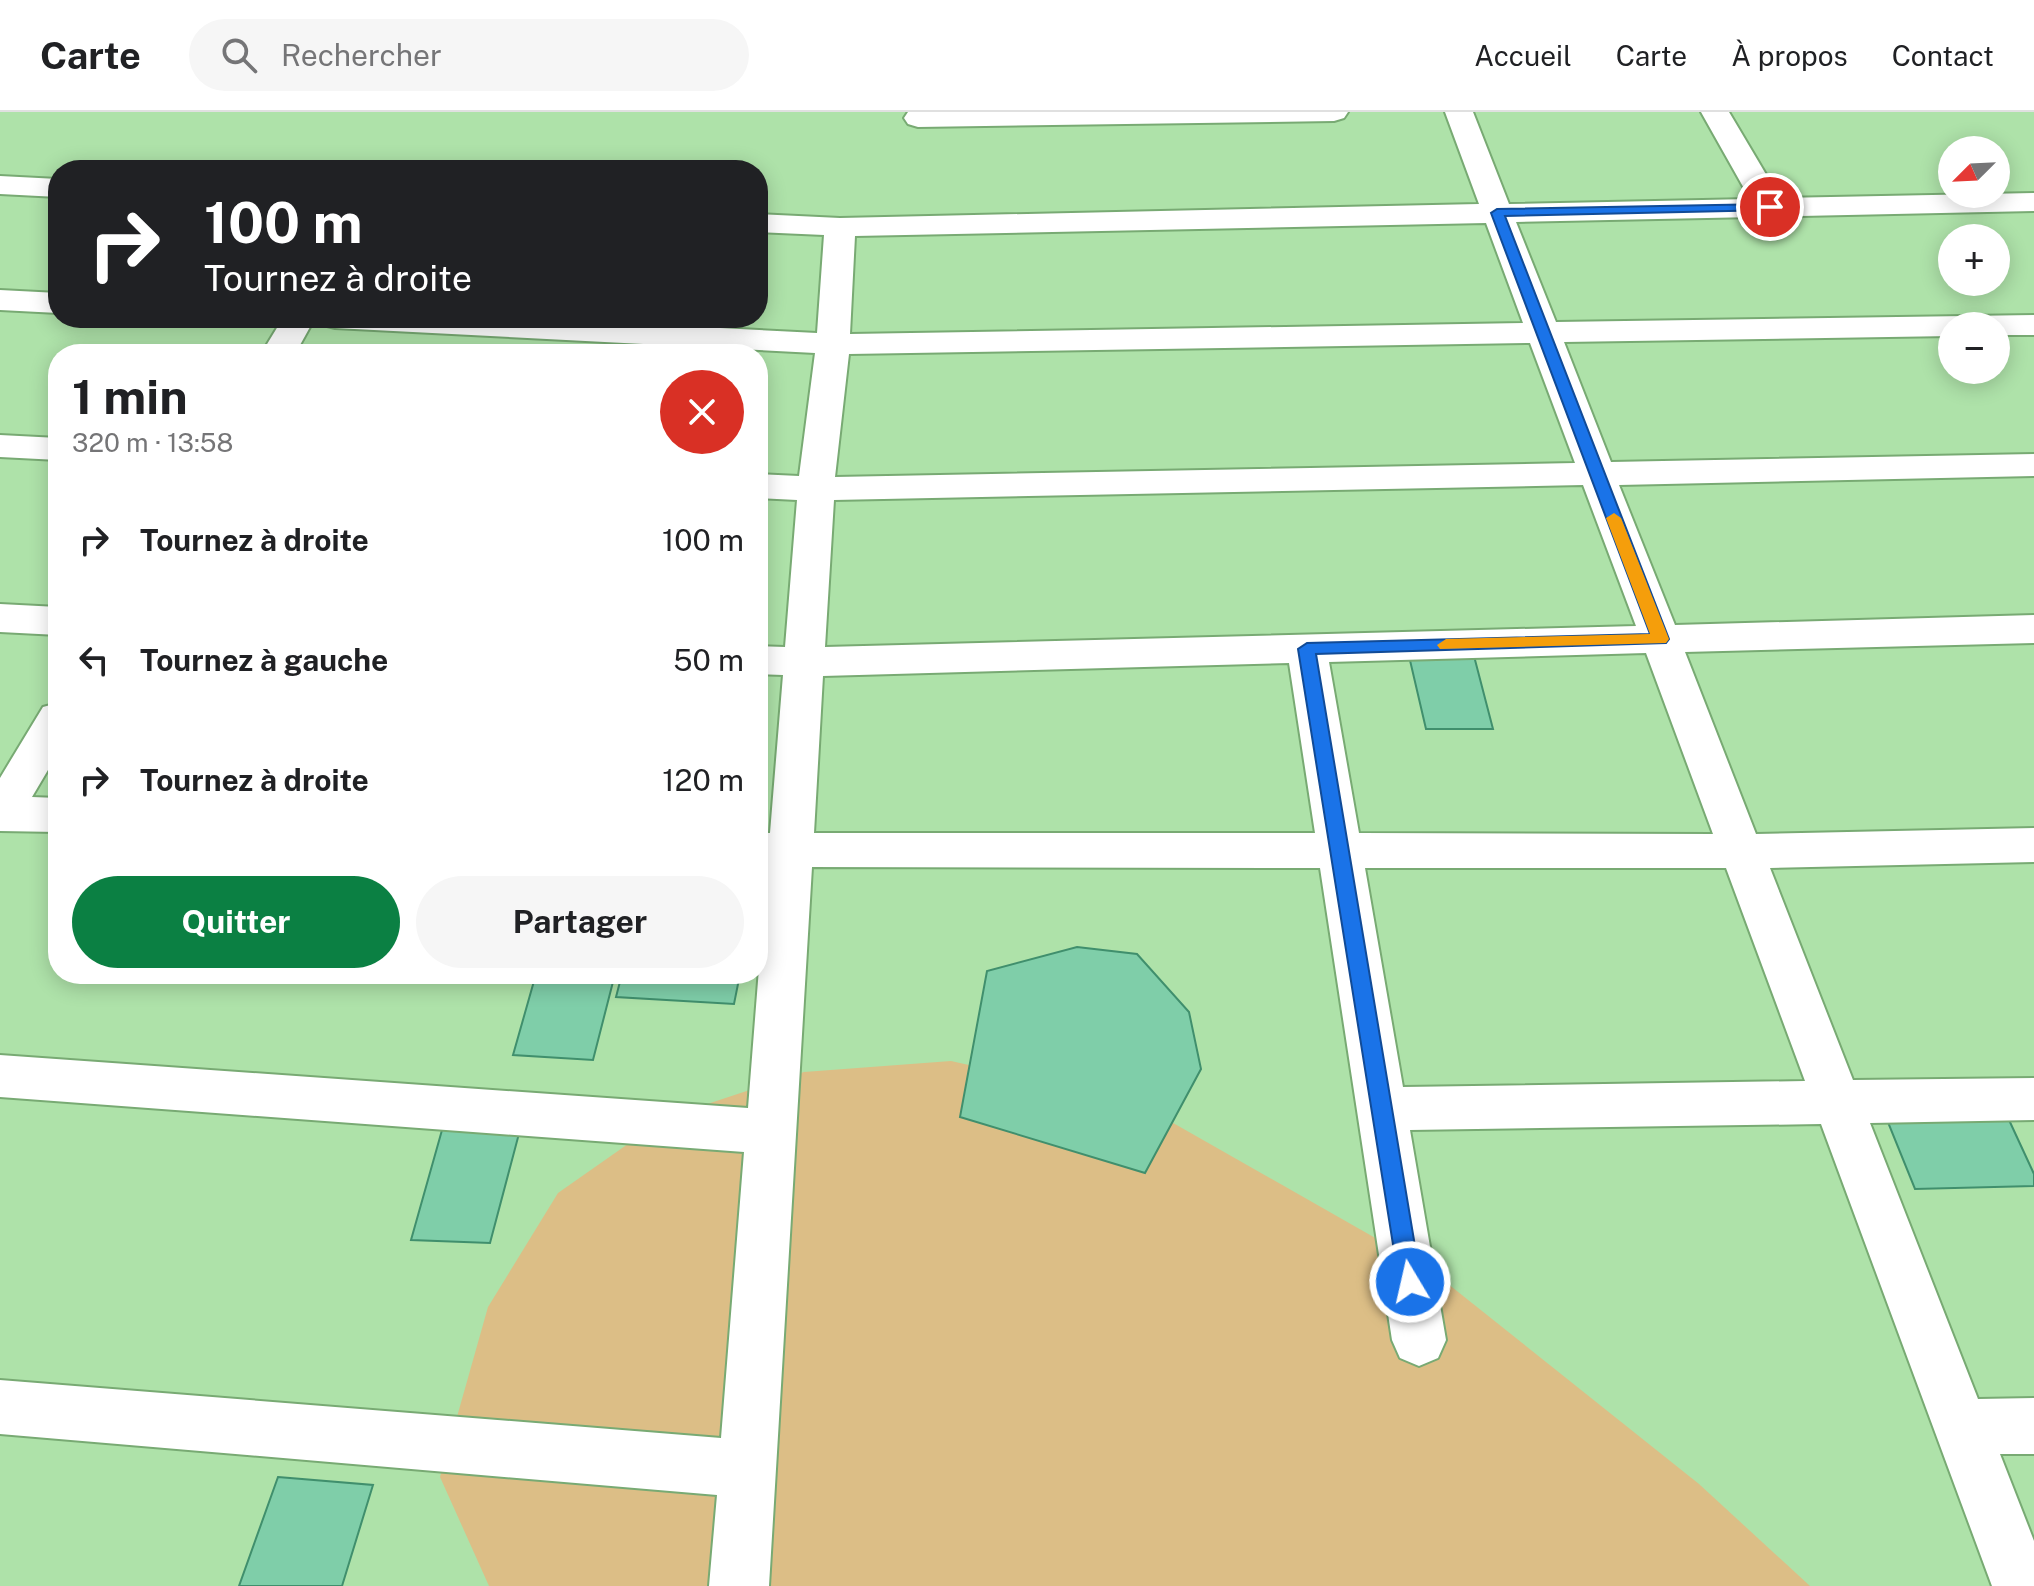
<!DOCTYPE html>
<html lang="fr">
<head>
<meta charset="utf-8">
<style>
	:root { --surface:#fff; --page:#f6f6f6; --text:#202124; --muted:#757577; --line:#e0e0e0; --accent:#0b8043 }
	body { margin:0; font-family:"Public Sans",sans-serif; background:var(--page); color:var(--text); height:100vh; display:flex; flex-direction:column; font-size:30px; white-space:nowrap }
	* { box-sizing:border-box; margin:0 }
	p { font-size:26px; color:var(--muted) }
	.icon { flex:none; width:44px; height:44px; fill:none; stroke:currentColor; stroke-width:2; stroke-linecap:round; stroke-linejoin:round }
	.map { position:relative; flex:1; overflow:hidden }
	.side { position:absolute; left:48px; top:232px; width:720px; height:640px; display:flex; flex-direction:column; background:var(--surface); border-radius:32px; box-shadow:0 4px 20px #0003 }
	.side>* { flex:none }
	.hud { position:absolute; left:48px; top:48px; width:720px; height:168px; border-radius:32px; box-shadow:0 4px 20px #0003; background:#202124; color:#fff; overflow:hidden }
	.needle { width:52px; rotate:246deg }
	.controls { position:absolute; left:1938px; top:24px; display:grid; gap:16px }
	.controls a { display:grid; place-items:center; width:72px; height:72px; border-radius:50%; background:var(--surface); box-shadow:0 4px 20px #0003; font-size:40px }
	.pin { position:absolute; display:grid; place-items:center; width:68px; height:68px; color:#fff; margin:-34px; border:4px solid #fff; border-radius:50%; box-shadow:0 2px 8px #0007 }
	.me { position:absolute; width:88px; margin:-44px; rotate:351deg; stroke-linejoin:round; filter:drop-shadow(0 0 6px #0008) }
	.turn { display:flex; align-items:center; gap:28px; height:168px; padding:0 24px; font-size:36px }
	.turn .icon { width:104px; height:104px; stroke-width:2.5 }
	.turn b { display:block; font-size:56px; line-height:68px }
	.round { display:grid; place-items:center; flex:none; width:84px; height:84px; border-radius:42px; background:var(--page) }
	.overview { display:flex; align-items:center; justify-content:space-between; height:136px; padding:0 24px }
	h1 { font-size:48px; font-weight:700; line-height:60px }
	.primary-button { display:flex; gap:16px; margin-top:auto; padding:16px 24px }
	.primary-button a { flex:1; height:92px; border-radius:48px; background:var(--accent); color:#fff; font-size:32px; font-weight:700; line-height:92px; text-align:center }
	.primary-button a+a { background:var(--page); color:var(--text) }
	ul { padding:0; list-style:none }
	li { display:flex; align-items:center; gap:24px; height:120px; padding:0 24px }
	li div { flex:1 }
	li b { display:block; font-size:30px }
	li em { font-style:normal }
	header { display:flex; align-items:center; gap:48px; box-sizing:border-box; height:112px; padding:0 40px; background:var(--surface); border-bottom:2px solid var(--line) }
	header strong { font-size:38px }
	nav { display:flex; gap:44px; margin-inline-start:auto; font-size:28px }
	.search { width:560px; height:72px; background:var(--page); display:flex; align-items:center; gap:20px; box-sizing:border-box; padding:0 28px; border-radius:44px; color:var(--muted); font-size:30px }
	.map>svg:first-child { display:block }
</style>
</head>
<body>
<header>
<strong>Carte</strong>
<div class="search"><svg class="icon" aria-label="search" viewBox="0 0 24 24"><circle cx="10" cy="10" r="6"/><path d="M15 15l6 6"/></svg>Rechercher</div>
<nav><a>Accueil</a><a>Carte</a><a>À propos</a><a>Contact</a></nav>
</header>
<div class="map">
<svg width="2034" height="1474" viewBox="0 0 2034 1474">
	<rect width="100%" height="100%" fill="#aee2a9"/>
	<path fill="#dcbe86" d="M951,949L1138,991L1428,1156L1699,1372L1810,1474H489L440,1365L488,1195L558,1081L665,1006L804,960Z"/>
	<path fill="#7fcea9" stroke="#408f6d" stroke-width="2" d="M1409,544H1474L1493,617H1426Z
		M1077,835L1137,842L1189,900L1201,957L1145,1061L960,1005L987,859Z
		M536,862H615L593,948L513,943Z
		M622,862H740L734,892L616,885Z
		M2003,995L2034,1062V1074L1915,1077L1883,998Z
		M444,1011L521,1014L490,1131L411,1128Z
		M278,1365L373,1373L342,1474H239Z"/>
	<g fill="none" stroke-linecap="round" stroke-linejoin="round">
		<defs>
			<path id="minor" d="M908,0H1348L1344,6L1334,9L918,15L908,12L904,6Z
				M1445,0H1473L1509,92L1750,87L1701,0H1729L1780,86L2034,81V99L1516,110L1556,210L2034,203V223H1996V214H1952V224L1564,230L1611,350L2034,342V364L1619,373L1675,513L2034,503V531L1685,540L1756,722L2034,716V750L1770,756L1853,968L2034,966V1008L1870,1011L1978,1287L2034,1286V1342H2000L2034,1429V1474H1992L1821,1012L1410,1018L1446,1228L1438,1246L1419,1254L1400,1246L1392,1228L1320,756L812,755L769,1474H709L717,1383L0,1322V1268L721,1326L744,1040L0,985V943L748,996L767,755H758V721H770L783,563L758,562V534L785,535L797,388L758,386V362L799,364L815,241L335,216L323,213L319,206H525L817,221L824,123L758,120V102L840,106L1479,92ZM1486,111L1523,211L850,222L855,124ZM1530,231L1575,351L835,365L849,242ZM1583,373L1636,514L825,535L834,388ZM1646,541L1713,722L1359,721L1329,550ZM1289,551L1315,721H814L823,564ZM1365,756H1726L1805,969L1403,975Z
				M0,64L58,67V85L0,82Z
				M0,178L58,181V201L0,198Z
				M283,206H315L295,242H261Z
				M0,323L58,326V348L0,345Z
				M0,492L58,495V523L0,520Z
				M58,591V641L32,685L58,686V720L0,719V666L43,595Z"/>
		</defs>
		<use href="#minor" stroke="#78aa73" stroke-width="4"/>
		<use href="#minor" fill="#fff" fill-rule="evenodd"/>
	</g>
	<path fill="#1a73e8" stroke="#114b97" stroke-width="2" d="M1770,92L1776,95L1774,98L1505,104L1669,527L1666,531L1316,542L1421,1170L1418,1177L1410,1180L1402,1177L1399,1170L1298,537L1307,531L1650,522L1491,101L1497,97Z"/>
	<path fill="#f59e0b" d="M1614,401L1621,406L1669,527L1666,531L1440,537L1437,533L1446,527L1650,522L1606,406Z"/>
</svg>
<div class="controls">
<a><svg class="needle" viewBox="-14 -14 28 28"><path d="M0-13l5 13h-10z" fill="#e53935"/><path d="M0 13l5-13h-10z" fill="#757577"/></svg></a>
<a>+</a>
<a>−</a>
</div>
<div class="pin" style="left:1770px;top:95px;background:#d93025"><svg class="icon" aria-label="arrive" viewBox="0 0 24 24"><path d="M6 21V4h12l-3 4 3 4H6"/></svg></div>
<svg class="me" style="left:1410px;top:1170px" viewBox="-20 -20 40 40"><circle r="17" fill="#1a73e8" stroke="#fff" stroke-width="3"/><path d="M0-11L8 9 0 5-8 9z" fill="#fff"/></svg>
<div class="hud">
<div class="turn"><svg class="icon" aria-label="right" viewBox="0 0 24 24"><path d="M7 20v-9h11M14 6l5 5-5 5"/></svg><div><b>100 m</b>Tournez à droite</div></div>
</div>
<section class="side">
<div class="overview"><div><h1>1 min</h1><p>320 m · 13:58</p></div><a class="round" style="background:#d93025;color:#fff"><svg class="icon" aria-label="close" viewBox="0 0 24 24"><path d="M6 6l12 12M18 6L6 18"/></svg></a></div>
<ul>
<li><svg class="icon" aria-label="right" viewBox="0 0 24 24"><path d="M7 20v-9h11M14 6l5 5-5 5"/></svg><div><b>Tournez à droite</b></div><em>100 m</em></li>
<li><svg class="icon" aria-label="left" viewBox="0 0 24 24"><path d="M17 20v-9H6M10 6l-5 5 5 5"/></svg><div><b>Tournez à gauche</b></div><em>50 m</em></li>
<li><svg class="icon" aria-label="right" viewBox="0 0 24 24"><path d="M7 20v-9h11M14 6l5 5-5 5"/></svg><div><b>Tournez à droite</b></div><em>120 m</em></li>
</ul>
<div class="primary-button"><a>Quitter</a><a>Partager</a></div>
</section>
</div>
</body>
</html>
